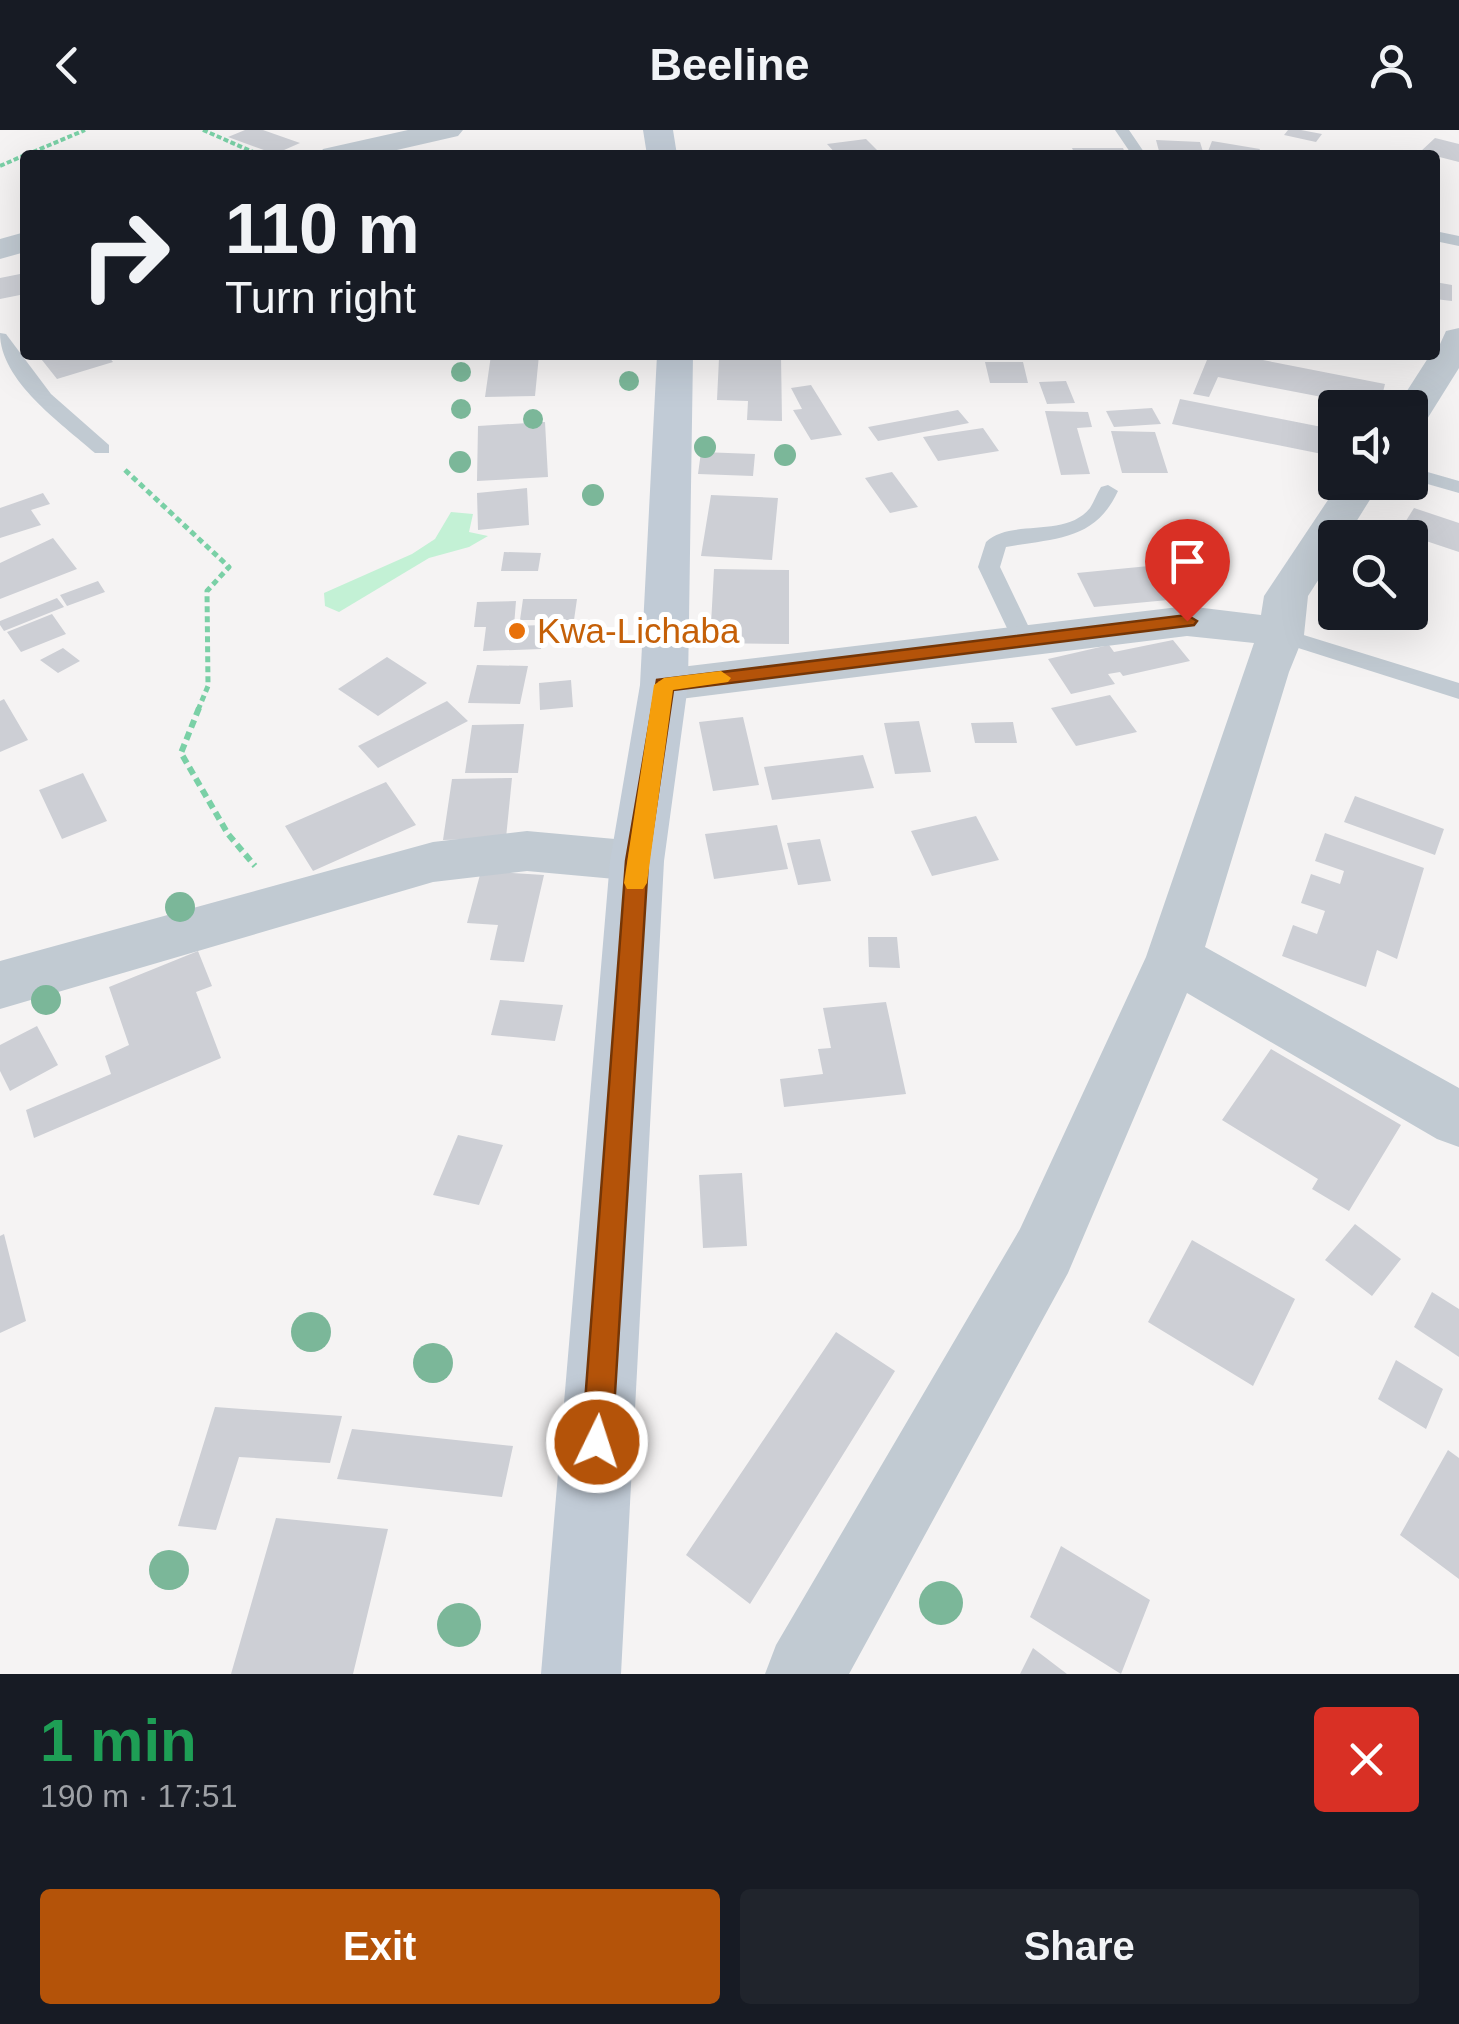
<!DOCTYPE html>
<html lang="en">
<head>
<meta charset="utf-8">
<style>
	:root { --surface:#171b24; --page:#20242c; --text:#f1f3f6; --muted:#9ea1a6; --accent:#b45309 }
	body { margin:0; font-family:Arial,sans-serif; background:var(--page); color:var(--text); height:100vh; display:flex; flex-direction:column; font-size:38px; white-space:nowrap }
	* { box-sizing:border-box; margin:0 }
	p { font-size:32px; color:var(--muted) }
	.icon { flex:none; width:55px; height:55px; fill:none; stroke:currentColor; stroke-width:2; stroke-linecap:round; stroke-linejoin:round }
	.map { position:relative; height:1544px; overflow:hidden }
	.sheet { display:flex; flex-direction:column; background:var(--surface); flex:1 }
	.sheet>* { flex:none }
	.guide { position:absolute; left:20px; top:20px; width:1420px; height:210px; border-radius:10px; box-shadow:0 10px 40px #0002; background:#171b24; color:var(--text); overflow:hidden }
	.fabs { position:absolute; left:1318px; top:260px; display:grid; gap:20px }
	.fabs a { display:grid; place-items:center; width:110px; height:110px; border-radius:10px; background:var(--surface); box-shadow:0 10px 40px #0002; font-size:50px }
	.pin { position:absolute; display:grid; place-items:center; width:85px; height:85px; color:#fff; margin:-102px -42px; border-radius:50% 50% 50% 0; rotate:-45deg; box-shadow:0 0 10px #0007 }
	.pin .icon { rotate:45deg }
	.me { position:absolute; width:110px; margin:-55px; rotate:4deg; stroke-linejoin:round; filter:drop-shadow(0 0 8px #0008) }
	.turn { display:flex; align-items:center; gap:35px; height:210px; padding:0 40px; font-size:45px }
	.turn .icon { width:130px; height:130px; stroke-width:2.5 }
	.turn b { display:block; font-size:70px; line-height:85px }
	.round { display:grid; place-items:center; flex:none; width:105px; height:105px; border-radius:10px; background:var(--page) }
	.overview { display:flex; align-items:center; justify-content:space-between; height:170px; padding:0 40px }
	h1 { font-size:60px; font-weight:700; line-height:75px; color:#1e9e55 }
	.button { display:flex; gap:20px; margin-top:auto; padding:20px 40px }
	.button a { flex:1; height:115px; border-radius:10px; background:var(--accent); color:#fff; font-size:40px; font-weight:700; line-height:115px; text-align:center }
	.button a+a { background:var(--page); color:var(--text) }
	header { display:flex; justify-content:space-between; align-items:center; height:130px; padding:0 40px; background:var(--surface); font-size:45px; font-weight:700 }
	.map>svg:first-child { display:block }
</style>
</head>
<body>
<header><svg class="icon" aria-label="back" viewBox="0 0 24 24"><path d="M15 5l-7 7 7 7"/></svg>Beeline<svg class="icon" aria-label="person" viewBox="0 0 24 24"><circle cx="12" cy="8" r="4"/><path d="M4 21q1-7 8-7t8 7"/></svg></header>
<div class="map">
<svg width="1459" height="1544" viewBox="0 0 1459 1544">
	<rect width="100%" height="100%" fill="#f5f3f3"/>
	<path fill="#c3f1d5" d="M451,382L473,384L469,402L488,406L469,417L429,428L339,482L325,476L324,463L412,424L435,409Z"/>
	<path fill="#cdcfd5" d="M245,0H263L300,13L275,24L228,7Z
		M1288,0H1301L1322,4L1316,12L1284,5Z
		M1435,8L1459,14V32L1420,22Z
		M866,9L882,25H837L827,14Z
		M1156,10L1200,12L1204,25H1160Z
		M1212,11L1260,19L1257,25L1207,24Z
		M1072,18H1123L1126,25H1075Z
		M25,143V164L0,169V148Z
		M1435,152L1452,155V171L1435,169Z
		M38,225H107L113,232L57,249Z
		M491,225H539L535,266L485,267Z
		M737,225H781L782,291L747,290L748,271L717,270L719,228Z
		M1209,225H1237L1385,254L1379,278L1218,247L1209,267L1193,264Z
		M985,232H1023L1028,253H990Z
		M1066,251L1075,273L1047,274L1039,252Z
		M811,255L842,305L811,310L793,280L802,279L791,258Z
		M1180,269L1332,299L1327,325L1172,294Z
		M1152,278L1161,294L1114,297L1106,281Z
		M958,280L969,293L878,311L868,297Z
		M1045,281L1088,282L1092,297L1077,298L1090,344L1061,345Z
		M545,292L548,347L477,351L478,296Z
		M983,298L999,321L938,331L923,307Z
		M1111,301L1155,302L1168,343H1122Z
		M701,322L755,324L753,346L698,344Z
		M892,342L918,377L890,383L865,348Z
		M527,358L529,395L478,400L477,363Z
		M43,363L50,374L31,380L41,395L0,408V378Z
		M711,365L778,368L772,430L701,426Z
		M1414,378L1459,393V422L1399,402Z
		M53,408L77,439L0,469V433Z
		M504,422L541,423L538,441H501Z
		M1149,436L1168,470L1094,477L1077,443Z
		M714,439L789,440V514L710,513Z
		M98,451L105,462L67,476L60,465Z
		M57,468L64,477L4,501L0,495V491Z
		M523,469H577L574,490H520Z
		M516,471L514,496L543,495L541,519L483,521L486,497H474L477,472Z
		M52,484L66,504L21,522L7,502Z
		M1173,510L1190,531L1123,546L1120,542L1108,544L1115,554L1071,564L1048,529L1109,515L1114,522Z
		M63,518L80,531L58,543L40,530Z
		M387,527L427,553L378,586L338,559Z
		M477,535L528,536L520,574L468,573Z
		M571,550L573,577L540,580L539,553Z
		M1110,565L1137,602L1076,616L1051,578Z
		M4,569L28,610L0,622V571Z
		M447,571L468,591L378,638L358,616Z
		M743,587L759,655L713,661L699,592Z
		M919,591L931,642L895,644L884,593Z
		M1013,592L1017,613H975L971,593Z
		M524,594L518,643H465L472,595Z
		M863,625L874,658L772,670L764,637Z
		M83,643L107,691L62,709L39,660Z
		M512,648L506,708L443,710L452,649Z
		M386,652L416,695L313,741L285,696Z
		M1355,666L1444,699L1435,725L1344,692Z
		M976,686L999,730L932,746L911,701Z
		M777,695L788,739L714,749L705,704Z
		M1325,703L1424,738L1397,829L1377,820L1366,857L1282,826L1293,795L1317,804L1325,781L1301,773L1311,744L1340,754L1344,741L1315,731Z
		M820,709L831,751L798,755L787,713Z
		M481,741L544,745L524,832L490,830L498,795L467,793Z
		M868,807H897L900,838L869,837Z
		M198,821L212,856L196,862L221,928L34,1008L26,980L111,944L105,926L129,915L109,857Z
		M500,870L563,875L555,911L491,905Z
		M886,872L906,964L784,977L780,949L823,944L818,919L831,918L823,878Z
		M37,896L58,935L10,961L0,941V915Z
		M1271,919L1401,995L1349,1081L1312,1059L1318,1049L1222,990Z
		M458,1005L503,1015L479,1075L433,1065Z
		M742,1043L747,1116L703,1118L699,1045Z
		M1355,1094L1401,1129L1372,1166L1325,1130Z
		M4,1104L26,1191L0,1203V1106Z
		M1192,1110L1295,1169L1253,1256L1148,1192Z
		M1432,1162L1459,1179V1227L1414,1197Z
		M836,1202L895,1241L750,1474L686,1425Z
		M1396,1230L1443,1259L1426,1299L1378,1269Z
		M215,1277L342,1286L330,1333L239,1327L216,1400L178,1396Z
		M352,1299L513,1316L502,1367L337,1349Z
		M1448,1320L1459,1328V1449L1400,1405Z
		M276,1388L388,1399L353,1544H231Z
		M1061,1416L1150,1470L1121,1544L1030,1487Z
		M1033,1518L1067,1544H1020Z"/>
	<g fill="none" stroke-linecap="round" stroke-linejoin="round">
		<path stroke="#7ad0a6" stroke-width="4" stroke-dasharray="5 2.5" stroke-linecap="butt" d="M203,0L260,25
			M26,25L85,0
			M0,36L25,25"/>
		<path stroke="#7ad0a6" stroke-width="5" stroke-dasharray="6 4" stroke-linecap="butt" d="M125,340L229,437L207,461L208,556L198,580"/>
		<path stroke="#7ad0a6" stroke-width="6" stroke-dasharray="8 5" stroke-linecap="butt" d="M199,578L181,623L228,704L255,736"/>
		<path fill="#c1cad2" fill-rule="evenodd" d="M1115,0H1129L1146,25H1132Z
			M1435,101L1459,106V116L1435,111Z
			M0,203L6,204L51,264L109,315V323H95C61,293 0,251 0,203Z
			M1410,337L1459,351V363L1410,349Z
			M1108,355L1118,361C1095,411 1055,408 1006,417L1000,437L1035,510L1023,518L1015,515L978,437L986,412C1011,388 1065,409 1090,378C1094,372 1097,363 1101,357Z
			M1281,498L1459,553V569L1273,510L1269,505Z"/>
		<path fill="#c1cad2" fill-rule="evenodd" d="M1459,198V238L1424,294L1410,298V278H1396L1430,225H1435L1446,201Z
			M1340,352H1381L1346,408H1335V424L1308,466L1304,505L1289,542L1205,817L1459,958V1017L1437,1009L1187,863L1068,1143L849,1544H765L776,1515L1020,1099L1146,827L1254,513L1187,506L664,571L647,566L640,555L647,544L664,539L1187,476L1261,485L1264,466Z
			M527,701L637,711L656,717L664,731L656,745L637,751L527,741L433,752L0,879V831L433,712Z"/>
		<path fill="#c1cad2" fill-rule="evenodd" d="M408,0H463L458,6L375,25H319L323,19Z
			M25,102V122L0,129V109Z"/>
		<path fill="#c1cbd6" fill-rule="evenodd" d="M643,0H673L677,25H647Z
			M657,225H693L688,555L664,731L621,1544H541L610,731L640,555Z"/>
	</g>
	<g fill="#7bb799">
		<circle cx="461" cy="242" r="10"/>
		<circle cx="629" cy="251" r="10"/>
		<circle cx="461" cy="279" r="10"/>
		<circle cx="533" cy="289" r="10"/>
		<circle cx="705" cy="317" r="11"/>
		<circle cx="785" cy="325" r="11"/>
		<circle cx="460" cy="332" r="11"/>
		<circle cx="593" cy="365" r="11"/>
		<circle cx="180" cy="777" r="15"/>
		<circle cx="46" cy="870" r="15"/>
		<circle cx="311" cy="1202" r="20"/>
		<circle cx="433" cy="1233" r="20"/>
		<circle cx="169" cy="1440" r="20"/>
		<circle cx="941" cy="1473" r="22"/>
		<circle cx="459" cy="1495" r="22"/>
	</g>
	<path fill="#b45309" stroke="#753606" stroke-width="2.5" d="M1187,485L1197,491L1194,495L673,560L648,731L612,1312L607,1322L597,1327L586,1322L582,1312L626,731L657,550Z"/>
	<path fill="#f59e0b" d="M721,541L731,548L728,552L673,560L647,753L643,759H627L624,753L654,555L664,548Z"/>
	<circle fill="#e8710a" stroke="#fff" stroke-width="4" cx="517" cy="501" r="10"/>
	<g text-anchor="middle" stroke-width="10" stroke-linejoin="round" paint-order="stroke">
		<g font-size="35" fill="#c56008" stroke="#fff" text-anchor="start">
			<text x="537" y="513">Kwa-Lichaba</text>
		</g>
	</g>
</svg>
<div class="fabs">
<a><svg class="icon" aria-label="sound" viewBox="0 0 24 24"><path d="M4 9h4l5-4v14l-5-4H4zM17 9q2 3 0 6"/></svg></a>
<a><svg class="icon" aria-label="search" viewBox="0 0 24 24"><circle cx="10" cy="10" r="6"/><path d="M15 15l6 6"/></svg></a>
</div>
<div class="pin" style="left:1187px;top:491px;background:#d93025"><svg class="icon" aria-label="arrive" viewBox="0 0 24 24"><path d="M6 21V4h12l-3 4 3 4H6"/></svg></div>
<svg class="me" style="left:597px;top:1312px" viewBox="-20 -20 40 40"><circle r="17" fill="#b45309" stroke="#fff" stroke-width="3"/><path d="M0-11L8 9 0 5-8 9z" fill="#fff"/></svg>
<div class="guide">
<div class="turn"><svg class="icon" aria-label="right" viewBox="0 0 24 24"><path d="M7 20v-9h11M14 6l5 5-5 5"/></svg><div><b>110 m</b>Turn right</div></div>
</div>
</div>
<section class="sheet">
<div class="overview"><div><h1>1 min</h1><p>190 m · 17:51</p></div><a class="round" style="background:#d93025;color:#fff"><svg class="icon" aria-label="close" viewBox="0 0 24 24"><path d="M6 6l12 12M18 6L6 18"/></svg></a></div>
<div class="button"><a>Exit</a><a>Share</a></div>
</section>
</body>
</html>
